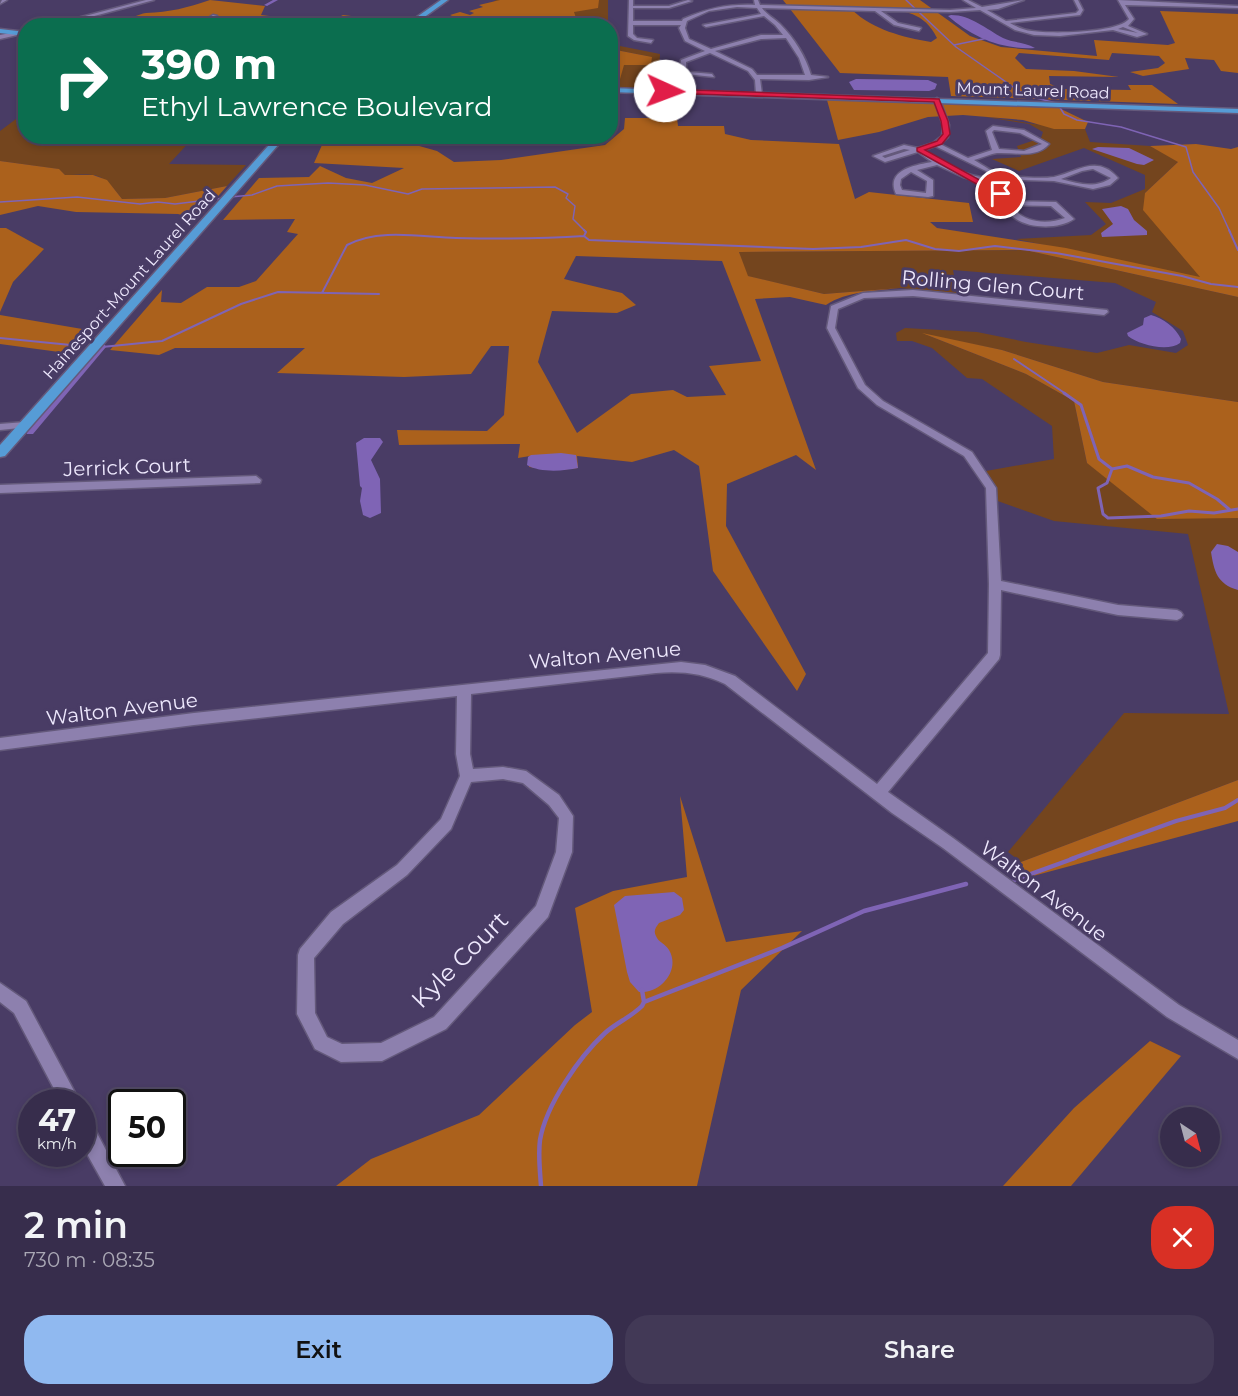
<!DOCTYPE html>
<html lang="en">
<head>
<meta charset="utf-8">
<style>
	:root { --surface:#372d4c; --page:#423956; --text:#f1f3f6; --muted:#aaa8b5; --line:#514964; --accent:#90b9f0 }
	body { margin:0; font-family:Montserrat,sans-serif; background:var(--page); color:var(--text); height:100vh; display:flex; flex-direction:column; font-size:22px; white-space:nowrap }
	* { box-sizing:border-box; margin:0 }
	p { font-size:20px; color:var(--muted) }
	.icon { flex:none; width:33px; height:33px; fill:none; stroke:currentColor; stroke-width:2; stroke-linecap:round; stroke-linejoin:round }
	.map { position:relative; height:1186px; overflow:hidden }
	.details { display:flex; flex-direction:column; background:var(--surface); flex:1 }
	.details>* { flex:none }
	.hud { position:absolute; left:18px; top:18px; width:600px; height:126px; border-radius:24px; box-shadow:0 3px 9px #0003,0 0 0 2px var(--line); background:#0b6e4f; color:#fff; overflow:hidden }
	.needle { width:39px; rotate:144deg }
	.controls { position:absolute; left:1160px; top:1107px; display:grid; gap:12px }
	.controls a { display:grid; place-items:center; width:60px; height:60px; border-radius:50%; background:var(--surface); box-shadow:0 3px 9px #0003,0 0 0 2px var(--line); font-size:30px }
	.speed { position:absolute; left:18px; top:1089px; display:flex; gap:12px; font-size:30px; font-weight:700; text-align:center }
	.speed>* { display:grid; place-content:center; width:78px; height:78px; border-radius:50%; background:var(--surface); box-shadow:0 3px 9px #0003,0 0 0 2px var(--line); line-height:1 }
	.speed small { font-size:15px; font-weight:400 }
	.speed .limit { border:3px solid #111; border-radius:9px; background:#fff; color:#111 }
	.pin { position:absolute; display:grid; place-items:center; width:51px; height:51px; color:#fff; margin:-26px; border:3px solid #fff; border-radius:50%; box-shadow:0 2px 6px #0007 }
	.me { position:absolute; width:66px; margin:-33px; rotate:92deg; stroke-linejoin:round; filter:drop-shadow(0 0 4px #0008) }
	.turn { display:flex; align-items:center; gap:21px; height:126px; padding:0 24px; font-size:27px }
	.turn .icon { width:78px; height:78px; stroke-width:2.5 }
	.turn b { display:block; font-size:42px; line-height:51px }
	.round { display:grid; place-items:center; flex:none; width:63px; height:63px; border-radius:24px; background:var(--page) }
	.overview { display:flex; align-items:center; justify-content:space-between; height:102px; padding:0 24px }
	h1 { font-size:36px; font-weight:600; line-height:45px }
	.cta { display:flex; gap:12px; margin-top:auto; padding:12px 24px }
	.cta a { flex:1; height:69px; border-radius:24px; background:var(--accent); color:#111; font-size:24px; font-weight:600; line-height:69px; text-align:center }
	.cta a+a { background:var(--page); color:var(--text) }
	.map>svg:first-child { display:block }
</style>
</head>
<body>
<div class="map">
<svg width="1238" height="1186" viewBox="0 0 1238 1186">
	<rect width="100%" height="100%" fill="#493c65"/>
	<path fill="#74451e" d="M496,0H608V25L407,26L412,22L462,23Z
		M611,41L620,46L660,54L658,87H651V91L611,89V51L652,57L611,49Z
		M20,116L25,117L26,136L194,137L169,164L246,165L227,186L165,198L122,199C101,171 98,174 65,175L58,169L0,161V131Z
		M985,117C1019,120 1051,129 1085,129L1090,142L1150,146L1179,161L1145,193L1201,278L1016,239L1091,235L1106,224L1085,202L1111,203L1145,189V175L1084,148L1019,171L992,159L1021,157L1017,146L1041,138L1043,132L1029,124Z
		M1025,250L1238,297V402L1103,382L1002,350L927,335L1026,374L1074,401L1087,463L1238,518V780L1021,862L1008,852L1124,713L1229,714L1188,534L1054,521L992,499L986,471L1054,459L1052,426L982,379L967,378L932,348L912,341H897L896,333L905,328L977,332L1026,342L1097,353L1129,345L1176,353L1188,345L1183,331L1152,312L1156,302L1115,283L953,270L957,293L900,288L824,294L747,276L739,252Z"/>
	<path fill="#ab611c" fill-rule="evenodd" d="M210,0L265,6L261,15L327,23L343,15L384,20L355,18L343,20L353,24L350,26H91C103,20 111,21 123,20C131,19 138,14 146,13C170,12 187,8 210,0Z
		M500,0H599L598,8L574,12L576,18H564L558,22L570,25H438L465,22L450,15L460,12L470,15L474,13L469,11L483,7L479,5Z
		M783,0H920L970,36L1001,47L1097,56L1094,40L1168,45L1175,43L1160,11L1238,14V73L1221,71L1214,60L1185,58L1189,69L1143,76L1130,72L1158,68L1165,63L1159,56L1112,53L1109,60L1019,53L1015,58L1026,69L1074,71L1119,77L1049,76L1050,84L1063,89L1131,90L1128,85H1152L1178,104L951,96L948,77L840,73ZM852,10C886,11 920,3 937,38L931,42C902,37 874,30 852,10Z
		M611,49L652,57L651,65H624L618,86H611Z
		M827,100L1059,108L1088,122L1085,129H1054L1023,120L963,115L928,117L879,132L838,140Z
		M625,118H677L678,126H724L725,134L751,140L839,144L855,199L869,192L969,203L973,222H930L937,228L1066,248L1200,277L1143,210L1145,193L1178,162L1150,146L1196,144L1231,149L1238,147V297L1025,250L739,252L748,276L824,294L900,288C876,291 847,291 826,305L790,297L755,299L816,470L796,455L727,484L726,526L806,674L797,691L713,571L699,466L674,450L632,462L577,456L578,468L559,470L529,467L530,456L518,458L520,444L399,445L397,430L487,431L504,415L509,346H491L471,374L404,377L277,373L305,348H175L159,355L110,350L162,290L161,302L181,303L207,287H239L256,281L298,234L287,232L295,219L223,220L259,178L309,177L320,166L346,178L372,183L404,168L314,163L322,145L351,146L358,138L398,140L437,151L454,162L501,160L605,145L624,129ZM576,256L722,261L761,361L709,366L726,395L687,397L673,390L631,394L577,433L538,362L552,311L617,313L636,305L622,293L564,279Z
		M0,161L59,169L65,175H93L107,180L122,199L165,198L227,186L198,219L178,214L76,212L38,206L0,215Z
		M0,228H6L44,249L13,282L0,312Z
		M0,315L94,331L96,330L74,354L0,344Z
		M922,333L1002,350L1103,382L1238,402V518L1157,519L1087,463L1074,401L1026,374Z
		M1238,780V821L1018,880L1021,862Z
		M680,796L726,942L802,931L741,990L697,1186H336L371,1159L479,1115L575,1025L592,1012L575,908L613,891L687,877Z
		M1150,1041L1181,1056L1071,1186H1003L1074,1108Z"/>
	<path fill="#7f64b5" d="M951,15C971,15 986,29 1003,38C1014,43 1025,42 1035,48C1002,50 972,37 948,16Z
		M856,79L928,80L937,84L935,89L929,91L854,90L849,82Z
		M1098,147L1129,148L1154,160L1144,165L1137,164L1092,149Z
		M1121,206L1128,209L1134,220L1147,231V235L1102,237L1101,233L1113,224L1102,209Z
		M1151,315C1163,318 1176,328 1181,339L1180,343C1168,352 1139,345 1128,336L1127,333L1143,325L1144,318Z
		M364,438H380L383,442L371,460L380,479L381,513L370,518L363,515L360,501L362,488L360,486L356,443Z
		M561,453L576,455L578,468C564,471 540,473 527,465L528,457L531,455Z
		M1217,544L1228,546L1238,552V590C1217,584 1214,571 1211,552Z
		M674,892L682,898L684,910L680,915L659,923C656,927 653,931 656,936C658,942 666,944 669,950C681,970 660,994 639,992L630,982L627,972L614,905L625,896Z"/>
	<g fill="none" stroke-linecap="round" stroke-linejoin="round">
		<path stroke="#7f64b5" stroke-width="1.5" d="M906,0L956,47L1019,91L1028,96L1056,103
			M954,45L988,38
			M1059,106L1064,114L1077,120L1121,127L1186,147L1193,172L1219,208L1230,232
			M230,197L252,195L277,186L328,183L365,185L408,194L422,189L555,187L568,194L566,198L575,206L573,219L586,232
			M0,202L77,197L140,204L158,202L175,204L224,198"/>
		<path stroke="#7f64b5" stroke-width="2" d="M1229,230L1238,250
			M584,236L586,232L584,230
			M322,293L347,245C379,228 421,237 456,238C499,239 541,239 584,236L589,240L813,249L861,247L906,240L935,249L959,251L995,246L1056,253L1182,276L1211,284L1238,287
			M0,338L81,346
			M102,347L162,341L241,304L278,292L379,294
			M1014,359L1066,394"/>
		<path stroke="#7f64b5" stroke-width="3" d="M1064,393L1081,405L1099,459L1112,469L1127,466L1153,477L1189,483L1217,499L1230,510
			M1112,469L1107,483L1098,488L1103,514L1108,518L1161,516L1189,511L1214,513L1238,509"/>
		<path stroke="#7f64b5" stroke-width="4" d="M1071,859L1176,821L1225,808L1238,800"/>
		<path stroke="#7f64b5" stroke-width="4.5" d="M1014,880L1075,858
			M644,1002L782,948L864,911L966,884
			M541,1186C540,1171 538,1155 540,1140C546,1105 579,1057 605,1033C616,1023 631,1017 642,1006L644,1002L642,990"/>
		<path fill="#7f64b5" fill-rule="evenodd" d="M273,0H278L267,6L264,5Z
			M99,345H105L106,347L33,434H27V430Z"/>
		<defs>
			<path id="minor" d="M2,0H7L0,4Z
				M146,0H154L57,26H47Z
				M629,0H633V6H669L688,0L692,1L669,8H633V21H682L683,19C709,8 728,4 755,5L754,0H758L760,5L950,10L976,8L963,0H968L982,7L1024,0L998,9L987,10L1006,21L1076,13L1079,10L1074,0H1078L1083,10L1080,15L1010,23C1017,27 1024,30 1032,31C1051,34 1118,33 1129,19L1118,0L1238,6V8L1125,5L1134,19L1128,26L1147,34L1137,37L1113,30L1060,36L1034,35L1015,30L980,10L950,12L881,11L898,23L921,28L919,31L894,25L875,11L762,8C767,15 774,18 780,24C794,38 806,57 811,75L828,77L809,80L760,79L762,94L759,96L756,94L755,80L748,71L710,53L686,62V68L689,72L712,74L714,77L685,74L680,68L681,60L705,51L685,41L679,28L681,25H633V34L637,38L653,40L651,43L634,40L628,36ZM737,7L757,8L761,14L703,25L706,27L764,16L775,25L783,35H761L711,49L689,39L685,28L687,21L709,11ZM1123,27L1138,33L1118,29ZM786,38L799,58L805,75H757L752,69L715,51L761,39Z
				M213,15L217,16L202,26H196Z
				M26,30V33L0,39V35Z
				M937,98L940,100L949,125L948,137L940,144L968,158L992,150L986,131L993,126L1024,130L1049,144C1036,159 1015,152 997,153C990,154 981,158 974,160C981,164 996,174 1002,175C1016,177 1041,179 1054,177C1077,172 1097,154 1118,178L1110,185L1093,189L1054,181L997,179L984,182L1004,192L1009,201L1056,202L1074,219C1058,230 1025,229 1011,215C1005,209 1004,200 998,195C993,190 984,187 978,183L977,181L963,177L937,165L917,170L933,180V196L928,197L896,194C885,170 915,165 932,162L918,152L885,162L873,156L904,145L918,148L933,143L942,136L943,125L934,100ZM994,130L1020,133L1042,144L1024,151L999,149L992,132ZM935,146L986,171L991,177C968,179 941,163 924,150ZM904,149L910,150L885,158L882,156ZM1093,169L1111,178C1095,189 1079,184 1061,179L1082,171ZM911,172L927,181L926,193L902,190L900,185L901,179ZM1011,205L1051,206L1065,218C1047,225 1022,223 1011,205Z
				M475,136H500L497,138Z
				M913,290L1107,310L1108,312L1104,315L913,296L864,298L838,309L835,328L865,385L883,401L972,452L996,488L1001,581L1118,605L1177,610L1181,612L1183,615L1181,618L1177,620L1118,615L1001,590L1000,655L999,659L888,792L953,838L1179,1005L1238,1040V1059L1167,1017L943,848L892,813L725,684C702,673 681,671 656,673L471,694L470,754L473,769L503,767L526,771L559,795L573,816L572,852L548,917L446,1029L382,1061L341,1062L315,1049L297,1014L298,955L300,949L331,912L397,865L441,819L460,776L456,754L457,696L194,725L0,750V738L194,713L681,662L705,665L735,676L877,784L988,653L989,584L986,488L964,456L877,405L858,388L827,328L831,306L863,293ZM503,779L523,783L549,805L559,818L556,852L536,906L434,1017L381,1043L342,1044L327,1037L315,1013L314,958L343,924L407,875L451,829L471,782Z
				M25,422L29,423V427L0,430V424Z
				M256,476L261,480L260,483L0,493V485Z
				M0,983L26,1001L80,1102H61L14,1013L0,1002Z
				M82,1116L89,1118L125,1186H105L82,1145Z"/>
			<path id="major" d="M441,0H448L412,26H404Z
				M0,29L26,32V36L0,33Z
				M610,88L1238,109V113L610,92Z
				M277,136H286L5,456L0,457V445Z"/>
		</defs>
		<use href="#minor" stroke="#64597b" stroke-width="3"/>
		<use href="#major" stroke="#64597b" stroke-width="3"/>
		<use href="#minor" fill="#8d80ae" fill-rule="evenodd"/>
		<use href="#major" fill="#569cd6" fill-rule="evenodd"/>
	</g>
	<path fill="#e11d48" stroke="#92132f" stroke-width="1.5" d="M665,89L939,99L948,121L950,134L942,144L925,150L1005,194L998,196L917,151V148L937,141L943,134L941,121L934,102L662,93Z"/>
	<g text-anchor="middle" stroke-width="6" stroke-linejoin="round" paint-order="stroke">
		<g font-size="16" fill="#eee8fd" stroke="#493c65">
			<text transform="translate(1033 90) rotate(2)" y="6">Mount Laurel Road</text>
			<text transform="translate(129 284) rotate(-48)" y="6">Hainesport-Mount Laurel Road</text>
		</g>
		<g font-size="20" fill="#eee8fd" stroke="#493c65">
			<text transform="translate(993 285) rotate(5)" y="7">Rolling Glen Court</text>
			<text transform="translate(127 467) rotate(-2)" y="7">Jerrick Court</text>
			<text transform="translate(605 655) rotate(-5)" y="7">Walton Avenue</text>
			<text transform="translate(122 709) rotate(-7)" y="7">Walton Avenue</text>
			<text transform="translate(1044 891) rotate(37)" y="7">Walton Avenue</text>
		</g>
		<g font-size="24" fill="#eee8fd" stroke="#493c65">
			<text transform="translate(460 960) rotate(-45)" y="8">Kyle Court</text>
		</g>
	</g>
</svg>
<div class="controls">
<a><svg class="needle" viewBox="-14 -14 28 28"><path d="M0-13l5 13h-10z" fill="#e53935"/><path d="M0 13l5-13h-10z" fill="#aaa8b5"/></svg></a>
</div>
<div class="speed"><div>47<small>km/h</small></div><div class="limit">50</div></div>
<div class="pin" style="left:1001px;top:194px;background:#d93025"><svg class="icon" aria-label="arrive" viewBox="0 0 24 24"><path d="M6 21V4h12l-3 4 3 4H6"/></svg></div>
<svg class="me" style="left:665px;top:91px" viewBox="-20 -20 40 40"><circle r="19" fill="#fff"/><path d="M0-13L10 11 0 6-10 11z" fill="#e11d48"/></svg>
<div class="hud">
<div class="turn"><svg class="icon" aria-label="right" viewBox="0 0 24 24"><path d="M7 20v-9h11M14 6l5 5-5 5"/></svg><div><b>390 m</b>Ethyl Lawrence Boulevard</div></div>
</div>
</div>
<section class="details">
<div class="overview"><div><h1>2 min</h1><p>730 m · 08:35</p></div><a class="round" style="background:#d93025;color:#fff"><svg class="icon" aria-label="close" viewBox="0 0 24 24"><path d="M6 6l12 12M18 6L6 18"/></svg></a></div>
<div class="cta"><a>Exit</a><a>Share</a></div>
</section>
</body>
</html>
